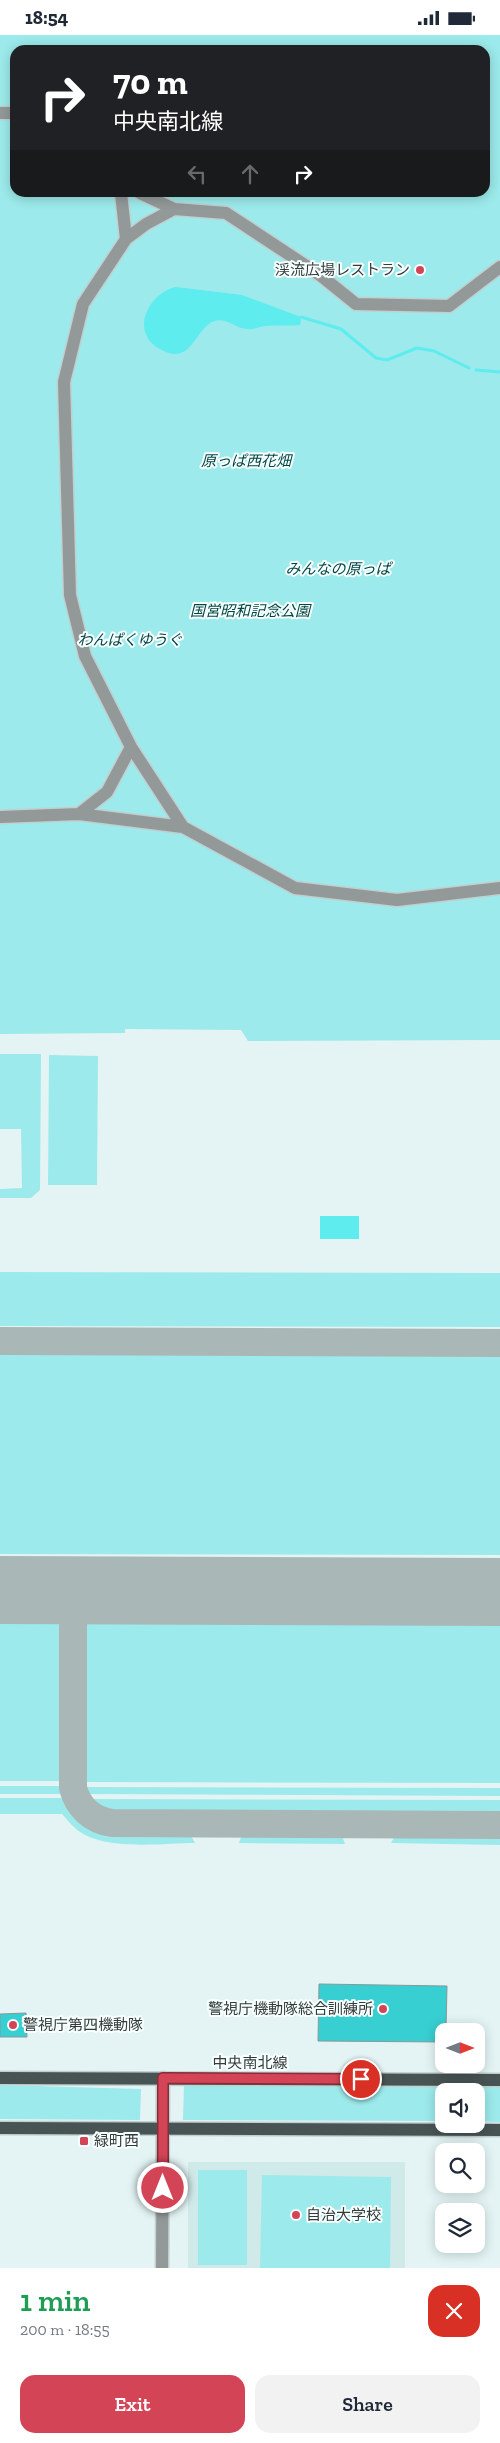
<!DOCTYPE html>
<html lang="en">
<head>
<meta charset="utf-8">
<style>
	:root { --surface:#fff; --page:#f2f2f3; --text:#1f2937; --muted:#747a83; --accent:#d44457 }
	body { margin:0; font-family:"Zilla Slab","Noto Sans JP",serif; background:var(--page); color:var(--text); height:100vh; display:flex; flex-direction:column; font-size:19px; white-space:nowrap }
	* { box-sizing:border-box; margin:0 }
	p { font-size:16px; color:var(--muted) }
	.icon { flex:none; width:28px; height:28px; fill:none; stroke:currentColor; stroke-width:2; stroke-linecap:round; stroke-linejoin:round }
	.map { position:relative; height:2233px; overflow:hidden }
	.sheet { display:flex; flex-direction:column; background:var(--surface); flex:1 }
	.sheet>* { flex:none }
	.guide { position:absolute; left:10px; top:10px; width:480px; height:152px; border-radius:15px; box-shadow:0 2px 12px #0003; background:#202124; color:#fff; overflow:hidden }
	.needle { width:32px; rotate:90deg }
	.tools { position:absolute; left:435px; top:1988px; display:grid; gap:10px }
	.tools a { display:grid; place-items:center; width:50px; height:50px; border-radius:10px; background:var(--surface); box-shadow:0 2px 12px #0003; font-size:25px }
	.pin { position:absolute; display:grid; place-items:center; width:42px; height:42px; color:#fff; margin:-21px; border:2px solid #fff; border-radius:50%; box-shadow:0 1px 5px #0007 }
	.me { position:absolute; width:55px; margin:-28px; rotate:0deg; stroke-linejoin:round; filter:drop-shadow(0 0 4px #0008) }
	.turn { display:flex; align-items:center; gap:18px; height:105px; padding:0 20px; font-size:22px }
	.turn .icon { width:65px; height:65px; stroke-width:2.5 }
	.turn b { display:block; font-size:35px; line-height:42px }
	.lanes { display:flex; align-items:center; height:48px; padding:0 20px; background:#0003; justify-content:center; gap:25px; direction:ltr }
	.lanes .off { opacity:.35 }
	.round { display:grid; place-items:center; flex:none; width:52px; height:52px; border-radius:15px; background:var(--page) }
	.summary { display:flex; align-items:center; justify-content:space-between; height:85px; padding:0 20px }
	h1 { font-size:30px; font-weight:600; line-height:38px; color:#1e9e55 }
	.action { display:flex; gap:10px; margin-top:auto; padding:10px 20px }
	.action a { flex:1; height:58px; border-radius:15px; background:var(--accent); color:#fff; font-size:20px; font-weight:600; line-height:58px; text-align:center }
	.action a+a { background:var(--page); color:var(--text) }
	.status { display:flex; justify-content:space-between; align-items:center; height:35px; padding:0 25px; background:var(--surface); direction:ltr }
	.status svg { height:14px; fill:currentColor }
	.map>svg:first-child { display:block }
</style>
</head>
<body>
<div class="status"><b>18:54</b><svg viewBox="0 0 49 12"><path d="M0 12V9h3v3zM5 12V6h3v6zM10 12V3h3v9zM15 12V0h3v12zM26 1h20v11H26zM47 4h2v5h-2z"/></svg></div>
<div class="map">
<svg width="500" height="2233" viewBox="0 0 500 2233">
	<rect width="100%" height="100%" fill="#e4f4f4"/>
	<path fill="#d0e9e9" d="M188,2127H405V2233H188Z"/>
	<path fill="#9ceaeb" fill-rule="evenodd" d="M0,0H500V1005L248,1006L241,995L125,994V998L0,999ZM15,15H485V158H15Z
		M0,1019H41L40,1155L31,1163H0V1154L22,1153L21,1094H0Z
		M49,1020L98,1021L97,1150H48Z
		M0,1237L500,1238V1292L0,1291Z
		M0,1317L500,1319V1520L0,1519Z
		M0,1587L56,1588L66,1594L68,1746H0Z
		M98,1587L500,1588V1748L81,1747V1601L87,1589Z
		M0,1751H68L71,1759H0Z
		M82,1752L500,1753V1761L86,1759Z
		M0,1763H73C90,1804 148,1794 183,1794L189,1797L195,1808C160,1808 102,1817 75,1793C70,1789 66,1783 62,1779H0Z
		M89,1764L500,1765V1780L126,1779L105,1776Z
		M251,1795H336L342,1801L345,1809L239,1808L241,1802Z
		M398,1795L500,1797V1810L391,1808Z
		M184,2049L500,2050V2087L476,2086V2056H444V2086L183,2085Z
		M0,2050L141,2054L140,2085L0,2084Z
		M247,2135V2230H198V2135Z
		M262,2140L391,2142L390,2233H260Z"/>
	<path fill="#5eecef" d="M176,252L242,260L301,282L300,290C289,291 277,290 265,291C259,292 253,295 247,294C236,293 225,282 214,286C198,292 193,320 174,319C169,319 164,316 160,314C129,298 148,258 176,252Z
		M320,1181H359V1204H320Z"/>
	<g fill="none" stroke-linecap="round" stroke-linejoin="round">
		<path stroke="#5eecef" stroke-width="3" d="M301,282L341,294L376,323L387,325L417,313L434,316L469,333
			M476,335L500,337"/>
		<path stroke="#aab7b7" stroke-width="28" d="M0,1306L500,1308
			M73,1556V1753C78,1772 92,1785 112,1788L500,1790"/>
		<path stroke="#aab7b7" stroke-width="68" d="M0,1555L500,1557"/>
	</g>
	<path fill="#38cfd2" stroke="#899898" d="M319,1949L447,1951L446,1996H444V2007L318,2006Z
		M26,1978L27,2002H0V1979Z"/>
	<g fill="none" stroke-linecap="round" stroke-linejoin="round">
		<defs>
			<path id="minor" d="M0,78H15
				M121,158L126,204L83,269L64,347L70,560L85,621L131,712L183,792
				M140,158L174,174L226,178L320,240L356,269L449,271L500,232
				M126,204L146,189L174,174
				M79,779L107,757L131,712
				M0,782L79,779L183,792L295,853L397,865L500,853
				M162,2233L163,2043"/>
			<path id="major" d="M0,2043L500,2045
				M0,2093L500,2095"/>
		</defs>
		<use href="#minor" stroke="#c1cfcf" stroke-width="15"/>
		<use href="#major" stroke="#c1cfcf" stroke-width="15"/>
		<use href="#minor" stroke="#939999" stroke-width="12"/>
		<use href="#major" stroke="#485353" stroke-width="12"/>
	</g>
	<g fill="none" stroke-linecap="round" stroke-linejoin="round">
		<defs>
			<path id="route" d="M163,2153V2043L361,2044"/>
		</defs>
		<use href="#route" stroke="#8a2c39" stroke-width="12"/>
		<use href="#route" stroke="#d44457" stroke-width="9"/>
	</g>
	<g fill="#d44457" stroke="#f8ffff" stroke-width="2">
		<circle cx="420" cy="235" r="5"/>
		<circle cx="383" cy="1974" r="5"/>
		<circle cx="13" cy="1990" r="5"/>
		<rect x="79" y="2101" width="10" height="10" rx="2.5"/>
		<circle cx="296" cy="2180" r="5"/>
	</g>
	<g text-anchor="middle" stroke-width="4" stroke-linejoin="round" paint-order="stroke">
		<g font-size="15" fill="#353b3b" stroke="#f8ffff" text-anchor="start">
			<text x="410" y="240" text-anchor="end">渓流広場レストラン</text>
			<text x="373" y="1979" text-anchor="end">警視庁機動隊総合訓練所</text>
			<text x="23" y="1995">警視庁第四機動隊</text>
			<text x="94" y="2111">緑町西</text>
			<text x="306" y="2185">自治大学校</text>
		</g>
		<g font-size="15" font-style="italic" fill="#004546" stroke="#f8ffff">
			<text x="246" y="431">原っぱ西花畑</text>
			<text x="338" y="539">みんなの原っぱ</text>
			<text x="250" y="581">国営昭和記念公園</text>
			<text x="130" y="610">わんぱくゆうぐ</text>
		</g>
		<g font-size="15" fill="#353b3b" stroke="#f8ffff">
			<text x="250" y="2033">中央南北線</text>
		</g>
	</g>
</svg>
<div class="tools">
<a><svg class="needle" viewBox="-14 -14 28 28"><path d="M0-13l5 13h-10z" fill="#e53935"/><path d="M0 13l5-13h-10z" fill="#747a83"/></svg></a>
<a><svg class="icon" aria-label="sound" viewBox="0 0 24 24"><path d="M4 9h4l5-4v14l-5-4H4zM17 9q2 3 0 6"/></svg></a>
<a><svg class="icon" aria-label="search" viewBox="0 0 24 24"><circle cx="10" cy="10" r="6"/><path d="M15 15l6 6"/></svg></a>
<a><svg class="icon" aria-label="layers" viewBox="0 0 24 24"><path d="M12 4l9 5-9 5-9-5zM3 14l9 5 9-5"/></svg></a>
</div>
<div class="pin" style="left:361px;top:2044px;background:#d93025"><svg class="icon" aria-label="arrive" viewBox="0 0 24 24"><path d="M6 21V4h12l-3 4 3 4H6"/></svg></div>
<svg class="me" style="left:163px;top:2153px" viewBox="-20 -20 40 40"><circle r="17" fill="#d44457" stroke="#fff" stroke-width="3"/><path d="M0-11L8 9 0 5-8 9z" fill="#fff"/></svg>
<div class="guide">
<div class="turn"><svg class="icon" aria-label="right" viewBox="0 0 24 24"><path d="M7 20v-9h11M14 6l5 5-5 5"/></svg><div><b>70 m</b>中央南北線</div></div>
<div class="lanes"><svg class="icon off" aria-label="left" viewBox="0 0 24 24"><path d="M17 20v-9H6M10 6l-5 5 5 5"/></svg><svg class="icon off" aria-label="ahead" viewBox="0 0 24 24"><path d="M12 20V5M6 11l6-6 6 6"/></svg><svg class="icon" aria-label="right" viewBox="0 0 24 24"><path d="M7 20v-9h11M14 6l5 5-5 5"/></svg></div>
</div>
</div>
<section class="sheet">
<div class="summary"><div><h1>1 min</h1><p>200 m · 18:55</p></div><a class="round" style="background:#d93025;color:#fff"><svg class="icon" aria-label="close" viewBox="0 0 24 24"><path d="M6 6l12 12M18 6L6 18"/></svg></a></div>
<div class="action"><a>Exit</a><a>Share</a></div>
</section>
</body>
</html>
